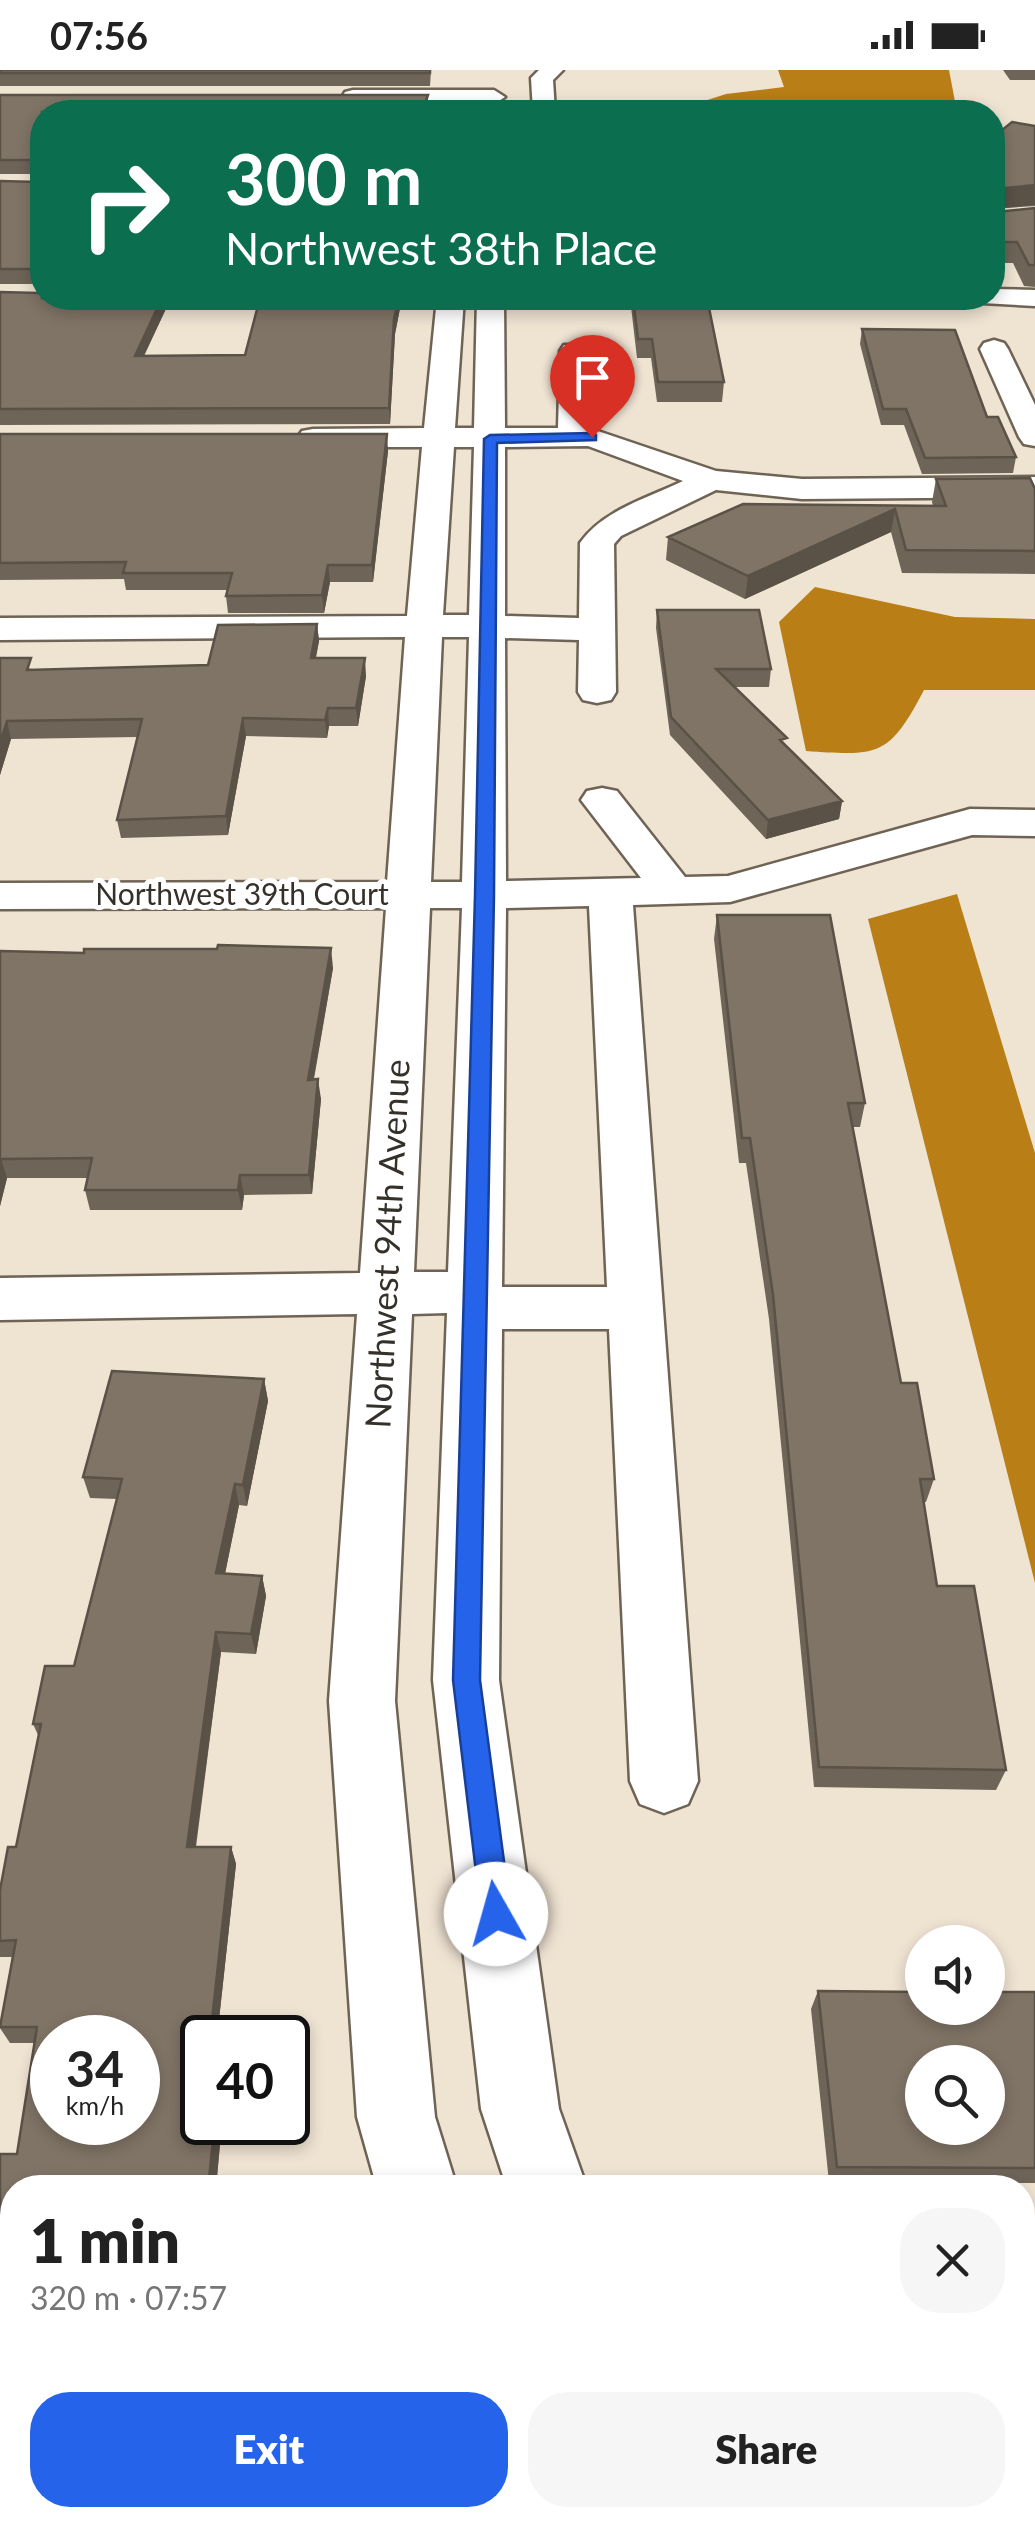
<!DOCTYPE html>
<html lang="en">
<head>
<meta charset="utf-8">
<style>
	:root { --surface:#fff; --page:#f6f6f6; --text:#222; --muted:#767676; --accent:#2563eb }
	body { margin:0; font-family:Lato,sans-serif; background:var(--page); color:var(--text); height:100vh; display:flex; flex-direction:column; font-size:38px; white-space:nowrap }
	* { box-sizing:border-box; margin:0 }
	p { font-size:32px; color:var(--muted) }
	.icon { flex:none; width:55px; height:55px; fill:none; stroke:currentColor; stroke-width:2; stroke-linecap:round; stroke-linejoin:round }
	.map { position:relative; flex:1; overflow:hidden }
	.details { position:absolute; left:0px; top:2105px; width:1035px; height:352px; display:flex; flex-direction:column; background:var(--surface); border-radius:40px 40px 0 0; box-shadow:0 5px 15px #0003 }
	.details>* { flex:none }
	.guide { position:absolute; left:30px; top:30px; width:975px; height:210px; border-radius:40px; box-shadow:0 5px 15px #0003; background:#0b6e4f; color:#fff; overflow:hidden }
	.tools { position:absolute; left:905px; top:1855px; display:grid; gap:20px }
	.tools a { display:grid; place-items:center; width:100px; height:100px; border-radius:50%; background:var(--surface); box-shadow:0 5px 15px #0003; font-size:50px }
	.speed { position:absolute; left:30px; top:1945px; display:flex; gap:20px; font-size:50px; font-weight:700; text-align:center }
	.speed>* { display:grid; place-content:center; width:130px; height:130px; border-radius:50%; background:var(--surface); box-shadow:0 5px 15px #0003; line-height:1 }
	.speed small { font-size:25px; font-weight:400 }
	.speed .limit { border:5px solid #111; border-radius:15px; background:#fff; color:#111 }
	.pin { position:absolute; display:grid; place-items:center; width:85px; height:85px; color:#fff; margin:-102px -42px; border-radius:50% 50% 50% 0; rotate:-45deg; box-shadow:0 0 10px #0007 }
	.pin .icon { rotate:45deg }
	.me { position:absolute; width:110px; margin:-55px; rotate:353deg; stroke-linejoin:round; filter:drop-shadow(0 0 8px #0008) }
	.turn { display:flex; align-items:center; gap:35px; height:210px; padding:0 30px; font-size:45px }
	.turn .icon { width:130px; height:130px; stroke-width:2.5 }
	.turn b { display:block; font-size:70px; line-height:85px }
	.round { display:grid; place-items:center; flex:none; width:105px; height:105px; border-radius:40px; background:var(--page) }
	.headline { display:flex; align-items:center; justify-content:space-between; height:170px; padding:0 30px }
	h1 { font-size:60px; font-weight:800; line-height:75px }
	.action { display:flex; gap:20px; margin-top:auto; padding:20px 30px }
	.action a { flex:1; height:115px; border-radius:40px; background:var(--accent); color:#fff; font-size:40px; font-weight:800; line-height:115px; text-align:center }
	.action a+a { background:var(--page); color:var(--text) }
	.status { display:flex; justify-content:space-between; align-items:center; height:70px; padding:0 50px; background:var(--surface); direction:ltr }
	.status svg { height:28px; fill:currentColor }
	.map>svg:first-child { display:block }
</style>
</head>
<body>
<div class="status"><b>07:56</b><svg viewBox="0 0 49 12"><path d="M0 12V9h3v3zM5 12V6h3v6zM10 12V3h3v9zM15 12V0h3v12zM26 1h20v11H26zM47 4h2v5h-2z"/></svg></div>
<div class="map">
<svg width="1035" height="2456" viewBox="0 0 1035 2456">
	<rect width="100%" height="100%" fill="#efe3d2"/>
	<path fill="#b97e15" d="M778,0H949L957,42H698L695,34L726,24L784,17Z
		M815,517L955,547L1035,549V620H924C889,687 879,686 806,681L779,552Z
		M957,824L1035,1083V1513L868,849Z"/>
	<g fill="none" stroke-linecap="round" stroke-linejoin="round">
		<defs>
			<path id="minor" d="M539,0H563L553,10L555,42H533L531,8Z
				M353,20H494L505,27L494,34L345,32L342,27L345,22Z
				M992,219L1035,220V236L982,233L979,228H992Z
				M437,228H464L455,358H474L477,228H504L505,358H558L560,281L564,275H584L588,281L589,358L716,401L802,409L1035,407V427L802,429L716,420L621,466L614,474L616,622L611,630L597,633L583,630L578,622L579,570L505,568L506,811L641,808L581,730L587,721L602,718L617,721L685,807L728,806L970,739L1035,740V766L972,765L730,832L633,835L698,1711L688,1734L664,1743L640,1734L630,1711L609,1259H502L499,1610L559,2039L587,2118H507L481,2039L433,1610L447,1243L412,1244L395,1631L435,2047L457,2118H377L357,2047L329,1631L357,1244L0,1250V1208L360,1203L386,838L0,839V813L387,812L405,567L0,570V548L407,546L422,377H313L302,375L297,368L302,361L313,359L424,358ZM588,376L683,411C648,428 603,440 580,473L579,548L505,546V377ZM454,377H474L469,545H443ZM442,567H469L462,812H431ZM589,836L607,1217H502L506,838ZM430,838H462L448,1202H414Z
				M994,270L1004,273L1008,279L1035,335V376L1024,374L1019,367L980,279L984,273Z
				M1022,2297H1035V2383H1022Z
				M472,2445H560L563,2456H475Z
				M624,2445H713L717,2456H628Z"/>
		</defs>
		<use href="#minor" stroke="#6e6354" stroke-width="5"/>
		<use href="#minor" fill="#fff" fill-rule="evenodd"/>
	</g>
	<path fill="#6e6458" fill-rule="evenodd" d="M0,0H431L430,16H0Z
		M1003,0H1035V10H1010Z
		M0,25L429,38L427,42H42V216V214H0V111L39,112L41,104H0Z
		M1035,56V136L993,139L996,142L1035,138V217L1024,216L1013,193H992V68Z
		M0,222L171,228L144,285H245L260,228H402L395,264L390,354L0,355Z
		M630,228H707L724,312L722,332H657L651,288H637Z
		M862,259L987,347L1016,387L1013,403L922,404L904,355H881L860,274Z
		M0,364L388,381L373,512H330L324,543H228L226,526L227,520H126L124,509L0,510Z
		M936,409L1035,419V504L902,503L891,462L745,529L666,490L668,467L933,436L932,432Z
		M657,540L771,599L769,617H734L786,675L842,731L839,749L766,769L670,665L656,558Z
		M317,554L319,571L316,588L366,606L358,656H329L327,668L246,666L228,765L121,768L117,750L137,667L11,669L0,705V588L34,600L208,595Z
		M717,845L865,1033L860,1057H852L901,1313L934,1409L926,1432H924L937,1516L1006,1700L996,1720L814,1717L769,1249L746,1093H739L714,869Z
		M0,881L333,898L314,1009L321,1029L312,1124L244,1125L242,1140H90L85,1120L87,1108H7L0,1136Z
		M112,1301L264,1309L268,1331L247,1436L239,1435L225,1504L262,1506L266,1526L256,1584L221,1582L196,1777H231L236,1794L217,1968H202V2052H222L216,2118H12V2445H174L173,2456H0V2084H17L35,1973H10L0,1958L12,1887H0V1820L8,1777H16L38,1665L33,1654L45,1596H74L117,1429L90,1428L83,1407ZM52,1968H138V2052H52Z
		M818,1921L1035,1922V2113L829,2112L811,1939Z"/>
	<path fill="#5a5147" d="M428,25L427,42H422Z
		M1035,115V135L992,139V122L995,119Z
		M162,228H171L137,301L135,286Z
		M399,228H402L395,264L390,354L389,338L394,249Z
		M387,364L388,381L373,512L372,495Z
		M895,439L891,462L745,529L748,506Z
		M328,495L330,512L324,543L322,525Z
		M317,554L319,571L312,605L311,588Z
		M365,588L366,606L358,656L356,638Z
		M328,638L329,656L327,668L325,650Z
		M243,648L246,666L228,765L226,746Z
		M7,651L11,669L0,705V673Z
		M842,731L839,749L766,769L768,750Z
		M331,878L333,898L310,1029L308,1010Z
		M318,1009L321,1029L312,1124L309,1105Z
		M1,1089L7,1108L0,1136V1092Z
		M240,1105L244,1125L242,1140L238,1120Z
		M264,1309L268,1331L247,1436L243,1415Z
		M235,1414L239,1435L221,1523L216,1503Z
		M262,1506L266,1526L256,1584L251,1564Z
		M216,1562L221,1582L193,1794L187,1777Z
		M231,1777L236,1794L217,1968H210Z
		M215,2052H222L216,2118H208Z
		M12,2295V2329L7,2325Z
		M165,2445H174L173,2456H164Z"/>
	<path fill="#807466" stroke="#5a5147" stroke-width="2.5" fill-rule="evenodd" d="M0,0H430V3H0Z
		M0,25H428L422,42H42V93L40,90H0Z
		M1012,52L1035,56V115L995,119L992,122V68Z
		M42,98V208L39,199H0V111L39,112Z
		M1035,138V195H1029L1017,172H996L992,165V139L996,142Z
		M42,221V228H162L135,286L245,285L260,228H399L394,249L389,338L0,339V222L39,223Z
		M633,228H707L724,312H658L652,269H638Z
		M862,259L955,260L987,347H998L1016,387L925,388L906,339H883Z
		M0,364H387L372,495H328L322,525L226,526L232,503H123L126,492L0,493Z
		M1030,408L1035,419V481L906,480L895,439L748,506L668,467L743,434L946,436L936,409Z
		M657,540H759L771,599H716L787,668L780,670L842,731L768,750L671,647Z
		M317,554L311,588H365L356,638H328L325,650L243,648L226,746L117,750L142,649L7,651L0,673V588H31L27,600L208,595L218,555Z
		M717,845H830L865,1033H848L901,1313H917L934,1409H920L937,1516H974L1006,1700L819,1697L773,1225L750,1068H742Z
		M218,875L331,878L308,1010L318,1009L309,1105H240L238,1120H85L92,1088L1,1089L0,1092V881L84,883V879H217Z
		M112,1301L264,1309L243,1415L235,1414L216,1503L262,1506L251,1564L216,1562L187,1777H231L210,1968H202V2052H215L208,2118H12V2295L7,2325H12V2445H165L164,2456H0V2084H17L37,1957H0L16,1870L0,1871V1820L8,1777H16L41,1654H33L45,1596H74L122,1409L83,1407ZM52,1968H138V2052H52Z
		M818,1921L922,1922V1938H988V1922H1035V2098L837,2097ZM922,1992H988V2058H922Z"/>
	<path fill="#2563eb" stroke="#184099" stroke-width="2.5" d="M592,363L596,365V370L497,373L494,825L480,1610L511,1844L506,1854L496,1859L485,1854L481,1844L453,1610L475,825L484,369L490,365Z"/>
	<g text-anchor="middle" stroke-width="10" stroke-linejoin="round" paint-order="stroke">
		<g font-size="30" fill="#35312a" stroke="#fff">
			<text x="242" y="835">Northwest 39th Court</text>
		</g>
		<g font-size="35" fill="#35312a" stroke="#fff">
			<text transform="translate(388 1174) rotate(-87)" y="12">Northwest 94th Avenue</text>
		</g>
	</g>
</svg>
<div class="tools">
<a><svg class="icon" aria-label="sound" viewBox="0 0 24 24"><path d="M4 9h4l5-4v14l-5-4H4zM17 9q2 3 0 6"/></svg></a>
<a><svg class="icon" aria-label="search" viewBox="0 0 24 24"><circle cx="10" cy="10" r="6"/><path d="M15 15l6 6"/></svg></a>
</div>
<div class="speed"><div>34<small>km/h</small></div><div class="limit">40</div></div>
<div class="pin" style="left:592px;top:367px;background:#d93025"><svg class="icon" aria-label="arrive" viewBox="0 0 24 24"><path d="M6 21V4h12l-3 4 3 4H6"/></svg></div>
<svg class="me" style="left:496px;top:1844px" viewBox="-20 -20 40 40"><circle r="19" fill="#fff"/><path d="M0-13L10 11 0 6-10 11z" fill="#2563eb"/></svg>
<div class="guide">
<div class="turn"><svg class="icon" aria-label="right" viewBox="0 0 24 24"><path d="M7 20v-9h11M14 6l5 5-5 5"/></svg><div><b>300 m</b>Northwest 38th Place</div></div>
</div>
<section class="details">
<div class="headline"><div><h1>1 min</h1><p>320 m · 07:57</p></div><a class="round"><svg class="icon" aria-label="close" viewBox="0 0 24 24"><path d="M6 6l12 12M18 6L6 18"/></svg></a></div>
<div class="action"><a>Exit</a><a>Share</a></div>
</section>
</div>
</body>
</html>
